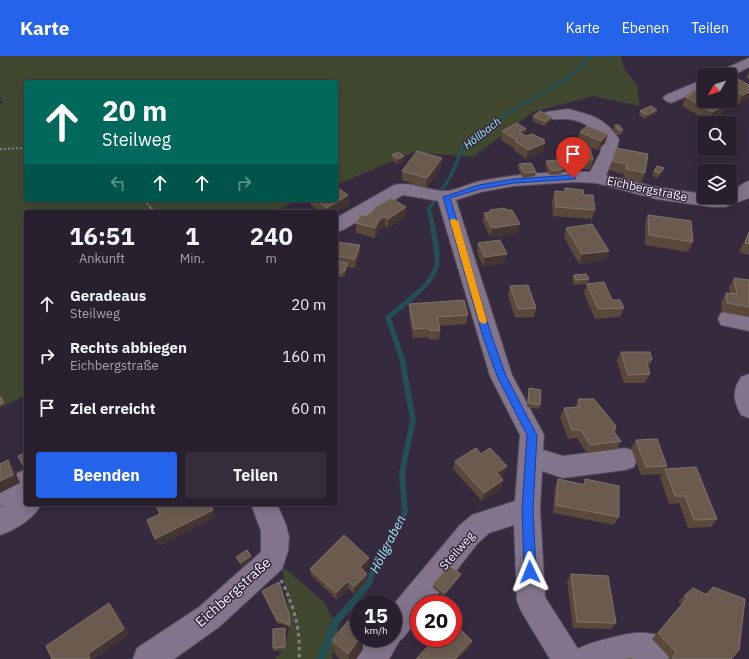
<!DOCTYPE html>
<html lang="de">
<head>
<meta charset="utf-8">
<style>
	:root { --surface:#28202e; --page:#342d3a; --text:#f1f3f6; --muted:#a5a3aa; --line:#443e4a; --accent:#2563eb }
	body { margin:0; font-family:"IBM Plex Sans",sans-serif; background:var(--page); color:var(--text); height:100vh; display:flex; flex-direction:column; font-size:15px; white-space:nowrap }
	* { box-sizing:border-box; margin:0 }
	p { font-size:13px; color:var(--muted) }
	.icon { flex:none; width:22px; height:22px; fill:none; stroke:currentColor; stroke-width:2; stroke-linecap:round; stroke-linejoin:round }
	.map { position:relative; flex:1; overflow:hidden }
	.side { position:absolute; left:24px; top:154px; width:314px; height:296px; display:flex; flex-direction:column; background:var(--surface); border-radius:4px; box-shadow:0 2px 10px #0003,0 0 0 1px var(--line) }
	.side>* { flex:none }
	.banner { position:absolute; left:24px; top:24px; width:314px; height:122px; border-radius:4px; box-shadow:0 2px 10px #0003,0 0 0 1px var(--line); background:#00695c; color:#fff; overflow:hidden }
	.needle { width:26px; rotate:231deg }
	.fabs { position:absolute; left:697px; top:12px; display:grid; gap:8px }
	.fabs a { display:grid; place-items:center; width:40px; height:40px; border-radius:4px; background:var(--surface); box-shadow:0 2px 10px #0003,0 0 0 1px var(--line); font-size:20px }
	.speed { position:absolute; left:350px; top:539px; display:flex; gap:8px; font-size:20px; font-weight:700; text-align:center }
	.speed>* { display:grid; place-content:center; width:52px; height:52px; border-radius:50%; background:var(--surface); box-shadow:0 2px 10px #0003,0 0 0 1px var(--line); line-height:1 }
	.speed small { font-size:10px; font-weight:400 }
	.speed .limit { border:6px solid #d22; background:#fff; color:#111 }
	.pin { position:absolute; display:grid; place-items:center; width:34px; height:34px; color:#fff; margin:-41px -17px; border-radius:50% 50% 50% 0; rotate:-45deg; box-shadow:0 0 4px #0007 }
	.pin .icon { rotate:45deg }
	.me { position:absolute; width:44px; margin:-22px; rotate:358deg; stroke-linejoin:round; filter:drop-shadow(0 0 3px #0008) }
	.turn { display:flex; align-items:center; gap:14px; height:84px; padding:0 12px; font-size:18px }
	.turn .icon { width:52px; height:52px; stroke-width:2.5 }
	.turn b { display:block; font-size:28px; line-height:34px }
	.lanes { display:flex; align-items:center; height:38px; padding:0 12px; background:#0003; justify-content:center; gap:20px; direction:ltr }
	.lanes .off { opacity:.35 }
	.eta { display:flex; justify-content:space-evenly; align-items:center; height:68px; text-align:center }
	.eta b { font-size:24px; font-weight:800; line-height:28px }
	.cta { display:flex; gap:8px; margin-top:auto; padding:8px 12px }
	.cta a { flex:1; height:46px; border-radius:4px; background:var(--accent); color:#fff; font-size:16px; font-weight:800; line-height:46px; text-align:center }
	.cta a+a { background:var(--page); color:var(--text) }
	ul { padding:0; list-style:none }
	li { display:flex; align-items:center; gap:12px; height:52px; padding:0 12px }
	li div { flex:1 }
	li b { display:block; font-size:15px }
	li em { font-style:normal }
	header { display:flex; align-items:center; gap:24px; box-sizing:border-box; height:56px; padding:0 20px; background:var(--accent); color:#fff }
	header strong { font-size:19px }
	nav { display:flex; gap:22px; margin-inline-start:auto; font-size:14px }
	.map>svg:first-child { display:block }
</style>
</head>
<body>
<header>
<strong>Karte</strong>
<nav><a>Karte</a><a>Ebenen</a><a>Teilen</a></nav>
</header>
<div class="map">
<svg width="749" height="603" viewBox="0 0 749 603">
	<rect width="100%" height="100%" fill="#362b3e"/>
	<path fill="#404930" d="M0,0H621L624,13L637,29L640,50L593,40L533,56L473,101L414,96L336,129V26H26V144H300L271,156H26V339L0,352V48L3,47L0,41Z
		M282,510L324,546L338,573L332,603H275L285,592L290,566Z"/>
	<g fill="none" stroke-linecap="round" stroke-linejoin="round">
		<path fill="#244f57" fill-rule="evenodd" d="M588,0H592L584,11L556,31L509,58L480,78L464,93L453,120L431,153C434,169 442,192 439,208C436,230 407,248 391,262L405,303L416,364L405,416L408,456L376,515L371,530L338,569L325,603H317L332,564L366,526L371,512L402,456L399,416L410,364L399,303L385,261L423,229L432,215L435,208L434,196L427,153L449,120L461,91L478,76L507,56L554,29L582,9Z"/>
		<defs>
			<path id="minor" d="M749,2V11L730,21V19H715L717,16Z
				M704,23V33L671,47L666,45L663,42L666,39Z
				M568,53C592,59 605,62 619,83L616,97L606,119L656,131L704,138V141H730V137C738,133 741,127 749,125V142L725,151H712L656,143L596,127L573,126L514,130L481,136L456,144L512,319L544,379L543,394L563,400L625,392L634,395L637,403L634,411L625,414L563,422L542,415L540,453L545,541L578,593C586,587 624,578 635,577C648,576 661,579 673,583L677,594L673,603H550L521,555L517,545L514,469L489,477L478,487L430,548H419V562L403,582L400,584L389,603H356L360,592L368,582H393V549L460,469L472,459L515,445L520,379L490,320L438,145L403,139L343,174L336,176V162L394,129C412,125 428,135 445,135C455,135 470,127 480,125C516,118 554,115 590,116L600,97L603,83C595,72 579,63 565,63C559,63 553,64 546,62L544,59L546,56Z
				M728,255L749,259V275L721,269L718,263L721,257Z
				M749,318V362L741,359C733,344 732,335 741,321Z
				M26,413V448H41C34,463 15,474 0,479V452L5,449L0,451V426Z
				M251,448H277L286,469L289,481L288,495L282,513L219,571L174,603H133L137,592L199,551L261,496V475Z"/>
		</defs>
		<use href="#minor" stroke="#534958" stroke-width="2"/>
		<path stroke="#877e8e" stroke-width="2" stroke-dasharray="2 2" stroke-linecap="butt" d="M0,93L26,92
			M144,144L152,153"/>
		<path stroke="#877e8e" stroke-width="2.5" stroke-dasharray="3 3" stroke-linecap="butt" d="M151,152L154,156"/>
		<path stroke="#877e8e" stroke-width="3" stroke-dasharray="3.5 3.5" stroke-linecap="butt" d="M281,524C294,550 301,574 299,603"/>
		<use href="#minor" fill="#82748b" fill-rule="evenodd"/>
	</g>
	<path fill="#5a493a" d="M749,16V23L746,22Z
		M730,19L749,29L739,48L730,43Z
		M688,38L722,58L708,65L682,50L686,41H687Z
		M640,55L656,58L645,63L639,59Z
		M533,60L551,65L545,70L532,65Z
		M714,64L732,66L730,71V67H712Z
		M615,69L623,74L622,78L617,79L613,74Z
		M502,75L524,80H526L545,84L543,96L526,103L514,94V92L501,84Z
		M580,76L608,78L605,87L598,94L577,86Z
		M562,90L593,104L590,113H563L562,118L550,119L545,110L546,105L562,111L559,99Z
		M616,92L645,117L641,126L623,122L624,118L609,114Z
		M392,99L404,105L398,108L392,104Z
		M519,108L536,116L535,120L523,122L518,113Z
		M441,111L426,132L402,124V115Z
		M654,115L662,117L658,122L652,120Z
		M565,132L584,139L595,154L592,163L553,160L552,145L555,135L564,136Z
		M348,139L349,149L336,156H321L311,149L310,144H336Z
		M373,153L406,160L388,172L385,170L380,173L375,182L356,177V167L366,160L373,156Z
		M490,154H507L518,177L490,181L483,166L484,157L489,156Z
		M648,159L693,186L688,196L645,189V168Z
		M566,172L609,195L605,204L579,208L564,181Z
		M749,176V199L739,196Z
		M336,186L360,198L355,212L347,211L345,220H343L342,221H337V219H336Z
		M478,187L505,207L483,211L477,196Z
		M574,219L589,223L587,228L574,229L572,223Z
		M734,222L749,224V261L722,256L721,246L726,237H730L729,231Z
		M587,228L624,252L620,261L595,263L584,237Z
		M510,230L536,252L534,261L515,262L508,239Z
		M409,248L468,259L466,268L439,270L440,274L439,283L429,284L428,281L413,282L409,257Z
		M621,296L652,304L648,312L650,318L645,327H624L617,305Z
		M529,332L540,349L539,353L527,351L528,337Z
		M578,343L614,376L621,385L617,393L587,397L577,382L568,383L560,361L564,352L575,351Z
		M636,384L667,410L665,413L717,463L711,471L688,472L679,447L669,448L660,421L662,418L641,419L631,392Z
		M481,398L505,418L500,421L503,424L501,432L482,445L453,413L455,405Z
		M558,423L583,428L585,423L619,461L614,469L553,457L555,431Z
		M369,502V509L363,515L367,518V525L354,538L348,532L337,544L311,519L310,513Z
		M571,518L616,567L611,573L573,572L567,525Z
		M460,521L444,540L433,532V528Z
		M713,531L731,603H668L669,601L652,583L682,548L678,546L684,540L705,538Z
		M262,535L290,561L291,572L282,568H278Z
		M285,572L286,575V594L274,595L273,592Z
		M359,582H363V593L356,603H340L335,598L332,584Z"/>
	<path fill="#443533" d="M749,36V43L739,48L743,39Z
		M726,49L722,58L708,65L712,56Z
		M657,54L656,58L645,63L647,59Z
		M552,61L551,65L545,70L546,66Z
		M526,73L524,82L519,76Z
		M608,78L605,87L598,94L601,85Z
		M545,84L543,96L526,103L528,94Z
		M404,100V105L398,108V103Z
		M442,102L441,111L426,132L427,122Z
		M664,112L662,117L658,122L660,117Z
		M348,139L349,149L336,156H327V152Z
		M406,151V160L388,172V163Z
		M385,161V170L380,173L375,182V172L380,163Z
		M520,168L518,177L490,181L492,172Z
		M360,189V198L355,212V203Z
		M609,195L605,204L579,208L582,198Z
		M507,198L505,207L483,211L485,201Z
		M347,207V212L345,220V215Z
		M1,341L4,345L7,351L0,354Z
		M8,404L14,412L20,427L0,437V425Z
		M507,410L505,418L494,425L497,417Z
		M503,424L501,432L482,445L484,437Z
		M213,454L216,461L159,490L155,483Z
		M251,500L252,504L241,511L240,507Z
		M369,502V509L360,518V511Z
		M367,518V525L354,538V531Z
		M461,518L460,521L444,540L445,537Z
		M348,525V532L337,544L336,537Z
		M109,547L115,553L129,578L94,603H90L88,598Z
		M285,572L286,575V594L285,591Z
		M360,582H363V593L356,603H349L348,598Z
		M472,585L470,591L459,603H455Z"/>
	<path fill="#6b5b4f" stroke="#81736a" d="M730,19L749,29V36L743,39L730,32Z
		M701,32L704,34V45H719L726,49L712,56L686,41L691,39L688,38Z
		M651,50L657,54L647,59L640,55Z
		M540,55L552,61L546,66L533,60Z
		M721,60L732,66L730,68V67H720L714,64Z
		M517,67L526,73L519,76L526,80L532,78L545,84L542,85L545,87L528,94L515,85L517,84L502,75Z
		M615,69H619L623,74H618Z
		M587,70L608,78L601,85L580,76Z
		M562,90L590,91L593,104L565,103Z
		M616,92L648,98L645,117L626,113L627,108L612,105Z
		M417,95L442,102L427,122L402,115Z
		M398,96L404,100L398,103L392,99Z
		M557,104L563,113L552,115L546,105Z
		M531,107L536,116L524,117L519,108Z
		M657,110L664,112L660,117L654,115Z
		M336,131L348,139L327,152L316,144H336Z
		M565,132L583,134L584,139H593L595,154L556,151L555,135L565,136Z
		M391,142L406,151L388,163L385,161L380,163L375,172L356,167L361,159L366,160L375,154L373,153Z
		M505,152L507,154H512L520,168L492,172L484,157L490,156V154Z
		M648,159L691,165L693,186L649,179Z
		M592,168L609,195L582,198L566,172Z
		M749,176V188L745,187Z
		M500,184L507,198L485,201L478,187Z
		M336,186L360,189L355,203L336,200Z
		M336,205L347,207L345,215H342V217L337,216L338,215L336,214Z
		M586,218L589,223L576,224L574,219Z
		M734,222L749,224V251L727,247L726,237L737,238Z
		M604,226L612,244H620L624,252L598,253L587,228Z
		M528,229L536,252L518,253L510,230Z
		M464,244L468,259L437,261L440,274L430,275L429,272L414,273L409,248Z
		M621,296H650L652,304H646L650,318L628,319Z
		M529,332L541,334L540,349L528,347Z
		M0,341H1L4,347L0,349Z
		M578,343H594L616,370L614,376L621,385L590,389L581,374H572L564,352L580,351Z
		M657,383L667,410L646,411L636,384Z
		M476,392L481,398L490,392L507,410L497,417L503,424L484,437L455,405Z
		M26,396V415L18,400Z
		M8,404L13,419L0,425V408Z
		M696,411L717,463L694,464L685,440H675L665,413Z
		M558,423L585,429V423L619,430V461L556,449Z
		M155,448H210L213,454L155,483L147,464L160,458Z
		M344,479L369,502L360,511L367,518L354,531L348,525L336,537L310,513Z
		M247,494L251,500L240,507L236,501Z
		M449,510L461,518L445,537L433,528Z
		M571,518L608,520L616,567L577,566Z
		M279,526L289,558L290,569L281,565H277L262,535Z
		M713,531L745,543L739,594L731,603H672L676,596L658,577L688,541L684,540L693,532L707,539Z
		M109,547L124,573L88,598L90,603H52L46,590Z
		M348,565L359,575V582H360L348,598L332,584Z
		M453,566L472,585L455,603H416L436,582H453Z
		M285,572V591L273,592V573Z
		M632,601L633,603H625Z"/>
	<path fill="#2563eb" stroke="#184099" d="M573,119L576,122L575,123L514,127L480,133L450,142L492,281L506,320L537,379L533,453L536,516L534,520L530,522L526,520L524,516L522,453L527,379L497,320L483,281L443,141L479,129L514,123Z"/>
	<path fill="#f59e0b" d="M451,163H454L458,165L487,265L486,267L483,268L479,265L450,165Z"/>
	<g text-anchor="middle" stroke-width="3" stroke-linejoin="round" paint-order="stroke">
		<g font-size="11" font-style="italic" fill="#9cebfa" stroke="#362b3e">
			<text transform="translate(482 77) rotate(-38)" y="4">Höllbach</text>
		</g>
		<g font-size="12" fill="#f9f2fe" stroke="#362b3e">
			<text transform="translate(647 133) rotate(12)" y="4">Eichbergstraße</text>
			<text transform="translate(457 495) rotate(-49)" y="4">Steilweg</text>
		</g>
		<g font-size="13" font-style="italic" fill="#9cebfa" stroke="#362b3e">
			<text transform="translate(387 488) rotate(-63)" y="5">Höllgraben</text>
		</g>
		<g font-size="14" fill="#f9f2fe" stroke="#362b3e">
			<text transform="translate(233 536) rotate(-42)" y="5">Eichbergstraße</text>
		</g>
	</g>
</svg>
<div class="fabs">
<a><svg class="needle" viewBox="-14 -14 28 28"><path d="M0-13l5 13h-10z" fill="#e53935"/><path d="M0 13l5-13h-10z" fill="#a5a3aa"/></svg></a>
<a><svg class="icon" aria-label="search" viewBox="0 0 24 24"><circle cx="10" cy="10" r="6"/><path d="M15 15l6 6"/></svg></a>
<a><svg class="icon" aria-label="layers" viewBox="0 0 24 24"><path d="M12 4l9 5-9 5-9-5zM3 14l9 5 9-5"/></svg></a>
</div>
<div class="speed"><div>15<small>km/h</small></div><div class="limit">20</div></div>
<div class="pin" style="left:573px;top:122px;background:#d93025"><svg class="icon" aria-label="arrive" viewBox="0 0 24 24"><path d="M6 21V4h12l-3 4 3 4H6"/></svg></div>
<svg class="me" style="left:530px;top:516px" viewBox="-20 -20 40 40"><path d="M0-17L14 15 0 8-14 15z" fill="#2563eb" stroke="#fff" stroke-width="4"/></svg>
<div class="banner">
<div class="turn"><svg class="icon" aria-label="ahead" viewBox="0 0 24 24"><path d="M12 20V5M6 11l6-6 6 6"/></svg><div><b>20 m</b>Steilweg</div></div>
<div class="lanes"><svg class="icon off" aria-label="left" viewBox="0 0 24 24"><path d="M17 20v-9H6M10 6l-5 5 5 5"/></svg><svg class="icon" aria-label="ahead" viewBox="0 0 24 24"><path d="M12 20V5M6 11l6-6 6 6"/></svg><svg class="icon" aria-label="ahead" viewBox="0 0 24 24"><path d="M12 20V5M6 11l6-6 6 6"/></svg><svg class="icon off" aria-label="right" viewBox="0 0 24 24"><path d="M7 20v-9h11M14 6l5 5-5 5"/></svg></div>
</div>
<section class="side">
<div class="eta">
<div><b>16:51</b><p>Ankunft</p></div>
<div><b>1</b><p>Min.</p></div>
<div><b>240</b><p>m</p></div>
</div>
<ul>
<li><svg class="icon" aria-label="ahead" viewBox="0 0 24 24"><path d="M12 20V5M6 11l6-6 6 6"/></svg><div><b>Geradeaus</b><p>Steilweg</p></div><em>20 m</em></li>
<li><svg class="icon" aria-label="right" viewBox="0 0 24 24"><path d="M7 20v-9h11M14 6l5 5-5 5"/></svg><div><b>Rechts abbiegen</b><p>Eichbergstraße</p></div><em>160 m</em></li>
<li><svg class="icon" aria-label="arrive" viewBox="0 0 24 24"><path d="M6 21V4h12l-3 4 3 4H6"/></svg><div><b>Ziel erreicht</b></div><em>60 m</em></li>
</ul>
<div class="cta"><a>Beenden</a><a>Teilen</a></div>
</section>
</div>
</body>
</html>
